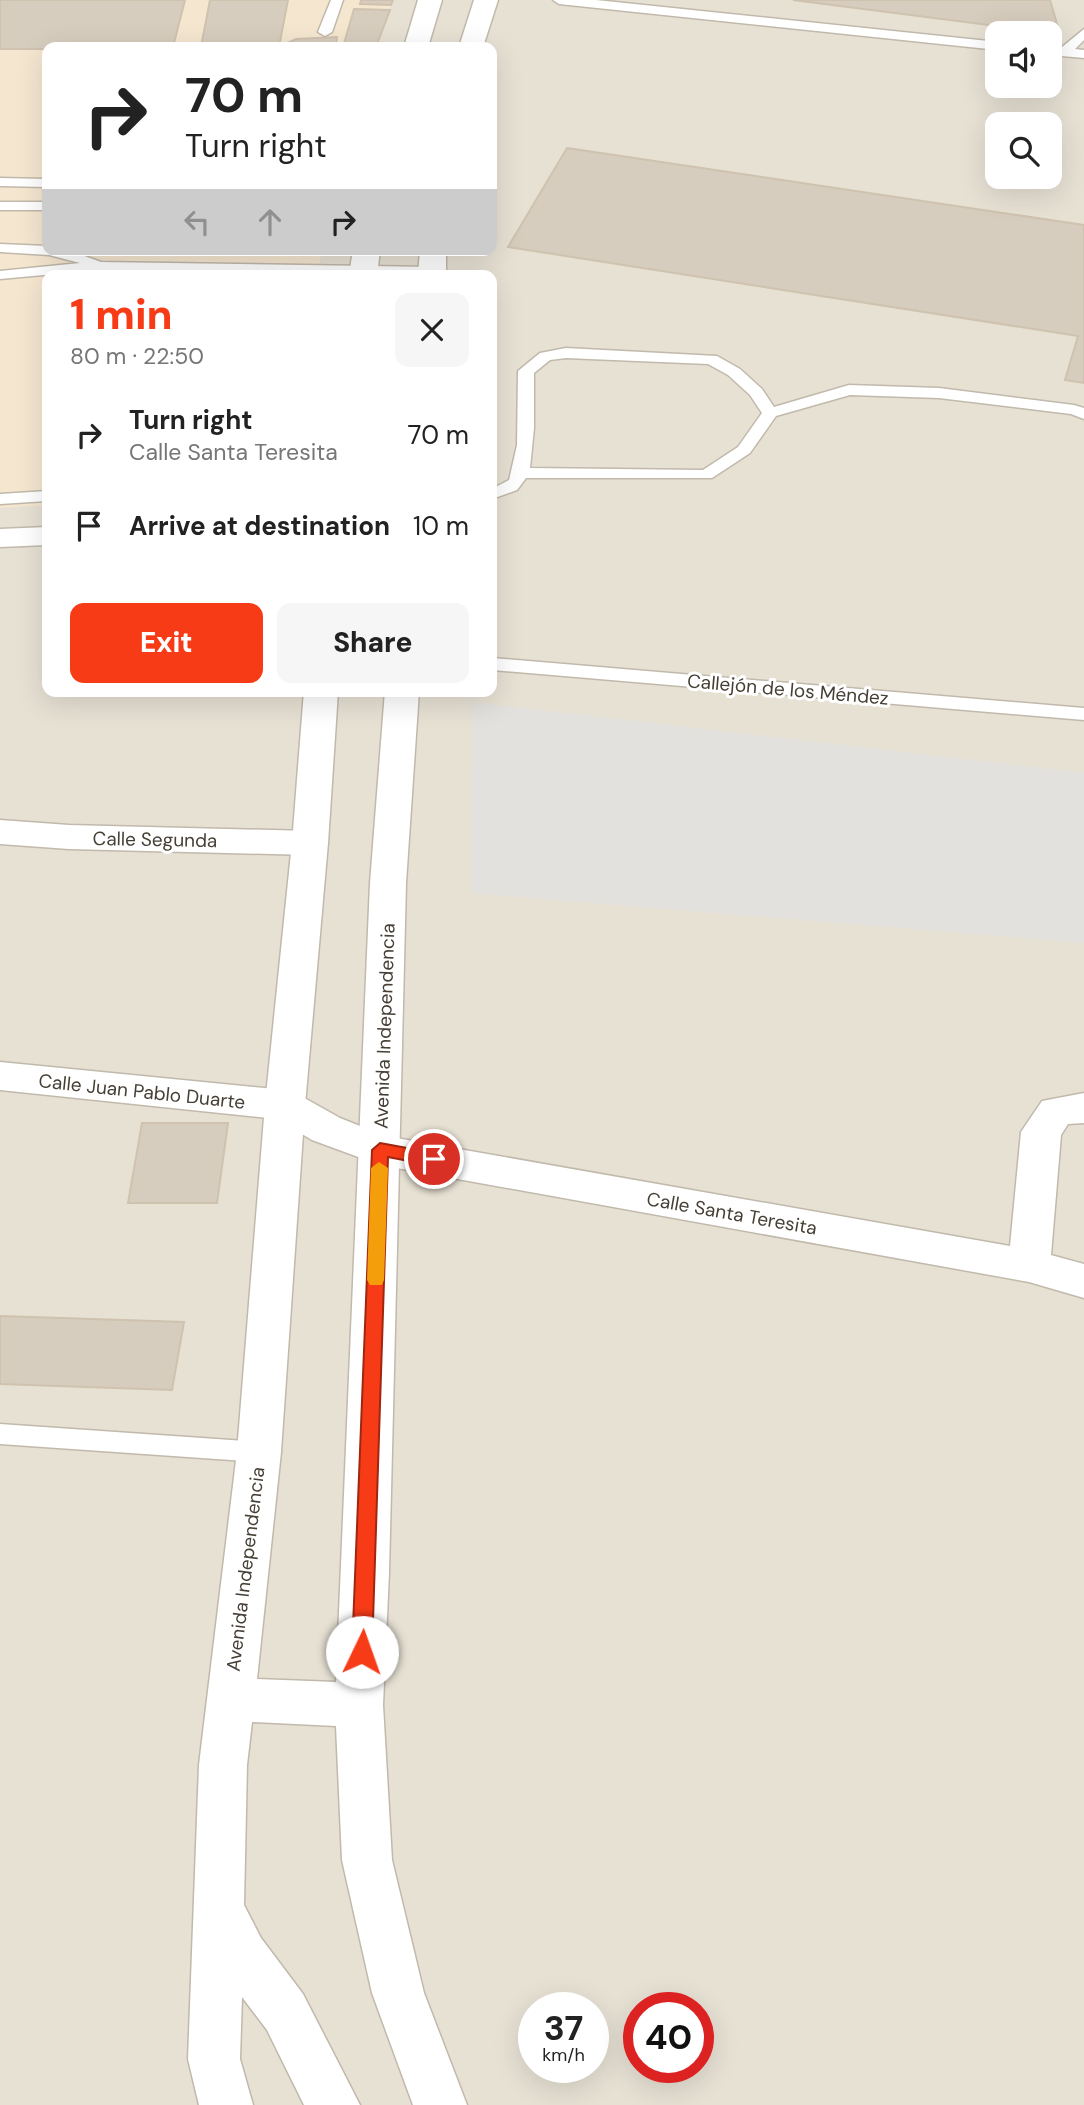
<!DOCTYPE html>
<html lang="en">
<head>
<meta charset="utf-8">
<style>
	:root { --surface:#fff; --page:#f6f6f6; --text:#222; --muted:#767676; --accent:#f83b17 }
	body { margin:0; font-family:"DM Sans",sans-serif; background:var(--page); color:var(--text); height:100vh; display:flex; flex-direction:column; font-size:26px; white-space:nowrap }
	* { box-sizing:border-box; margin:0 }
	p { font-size:23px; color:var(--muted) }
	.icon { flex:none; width:38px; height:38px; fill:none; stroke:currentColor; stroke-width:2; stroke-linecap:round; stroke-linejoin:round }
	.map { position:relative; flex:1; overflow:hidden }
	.side { position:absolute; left:42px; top:270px; width:455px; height:427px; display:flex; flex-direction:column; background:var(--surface); border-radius:14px; box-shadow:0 7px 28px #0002 }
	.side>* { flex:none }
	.guide { position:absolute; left:42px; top:42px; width:455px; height:214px; border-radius:14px; box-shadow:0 7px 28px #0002; background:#fff; color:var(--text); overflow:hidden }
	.fabs { position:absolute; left:985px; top:21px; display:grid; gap:14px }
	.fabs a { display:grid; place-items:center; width:77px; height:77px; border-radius:14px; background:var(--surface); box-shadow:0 7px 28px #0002; font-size:35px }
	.speed { position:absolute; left:518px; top:1992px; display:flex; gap:14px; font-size:35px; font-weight:700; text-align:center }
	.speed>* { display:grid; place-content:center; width:91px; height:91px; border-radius:50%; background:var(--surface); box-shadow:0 7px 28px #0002; line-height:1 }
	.speed small { font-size:18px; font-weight:400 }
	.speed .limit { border:10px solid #d22; background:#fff; color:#111 }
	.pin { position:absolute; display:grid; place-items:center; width:60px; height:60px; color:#fff; margin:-30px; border:4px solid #fff; border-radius:50%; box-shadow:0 2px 7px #0007 }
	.me { position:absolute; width:77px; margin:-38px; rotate:3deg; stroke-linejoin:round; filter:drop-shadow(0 0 5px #0008) }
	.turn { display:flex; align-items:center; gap:24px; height:147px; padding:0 28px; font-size:32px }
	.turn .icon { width:91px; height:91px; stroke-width:2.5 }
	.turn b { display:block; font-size:49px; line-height:60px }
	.lanes { display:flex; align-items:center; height:66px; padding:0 28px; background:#0003; justify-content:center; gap:35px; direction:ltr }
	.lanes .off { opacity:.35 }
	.round { display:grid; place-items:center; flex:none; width:74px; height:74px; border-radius:14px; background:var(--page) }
	.headline { display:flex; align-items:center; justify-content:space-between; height:119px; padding:0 28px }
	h1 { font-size:42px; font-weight:800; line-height:52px; color:var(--accent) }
	.action { display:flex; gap:14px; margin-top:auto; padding:14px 28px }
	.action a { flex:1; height:80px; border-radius:14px; background:var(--accent); color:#fff; font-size:28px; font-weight:800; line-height:80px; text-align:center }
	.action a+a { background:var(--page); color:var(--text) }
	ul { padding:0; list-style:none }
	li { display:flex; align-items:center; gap:21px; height:91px; padding:0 28px }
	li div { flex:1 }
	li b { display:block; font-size:26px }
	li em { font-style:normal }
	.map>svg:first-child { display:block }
</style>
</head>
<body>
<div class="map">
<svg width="1084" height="2105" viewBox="0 0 1084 2105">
	<rect width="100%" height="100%" fill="#f3efe6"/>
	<path fill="#e7e1d4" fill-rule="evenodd" d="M0,0H1084V2105H0ZM998,33H1050V86H998ZM47,47H492V250H47ZM998,124H1050V177H998ZM47,275H492V691H47ZM534,2007H593V2067H534ZM639,2007H698V2067H639Z"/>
	<path fill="#f5e6d0" d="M0,0H393L376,47H47V250H321L319,275H47V505L0,508Z"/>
	<path fill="#e3e1de" d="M472,702L1084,773V943L471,893Z"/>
	<path fill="#d7cdbe" stroke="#cfc2ae" stroke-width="2" d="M0,0H185L173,47L47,49H0Z
		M210,0H288L279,47H201Z
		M361,0H393L391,5L360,4Z
		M793,0H1050L1060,34Z
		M354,9L390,10L376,47H343Z
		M337,37L336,47H279L296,39Z
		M567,148L1084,225V383L1065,380L1078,336L508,247Z
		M142,1123H228L217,1203H128Z
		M0,1316L184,1322L172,1390L0,1384Z"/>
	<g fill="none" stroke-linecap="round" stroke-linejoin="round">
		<defs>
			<path id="service" d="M331,0H343L332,32L325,36L318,32Z
				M553,0H596L998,42V50L559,4Z
				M1084,29V40L1075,49L1084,50V58L1050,55V47L1061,48Z
				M0,178L47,179V187L0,186Z
				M0,202H47V210H0Z
				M0,244L47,246V250H68L101,262L432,267L439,271L435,275L98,270L0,279V271L80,263L49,255L0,252Z
				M566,348L717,356L740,369L762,389L774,407L849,385L939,388L1074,405L1084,408V419L1071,414L939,398L850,395L776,416L750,453L712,478H526L517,490L492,499V489L509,480L517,445L518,371L540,353ZM566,358L708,364L728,375L750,395L762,413L738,447L703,470L530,468L534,428V373L550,360Z
				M47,491V501L0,504V494Z
				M492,658L1084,708V720L492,670Z
				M0,1424L259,1442L268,1445L271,1452L268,1459L259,1462L0,1444Z"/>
			<path id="minor" d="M47,527V545L0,547V529Z
				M0,820L69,825L310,831L323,835L328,843L323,851L310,855L69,849L0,844Z
				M0,1062L285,1090L299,1095L340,1118L385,1136L1010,1246L1021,1132L1042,1101L1084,1093V1123L1068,1124L1061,1135L1051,1255L1084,1264V1298L1029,1282L380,1165L312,1140L277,1119L0,1090Z"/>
			<path id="tertiary" d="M418,0H442L428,47H404Z
				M474,0H498L483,47H459Z
				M353,250H380L377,275H349Z
				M420,250H446V275H418Z
				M304,691H338L328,843L305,1105L281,1452L257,1679L336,1682L370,883L385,691H419L406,883L389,1573L383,1705L392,1860L424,1993L467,2105H413L372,1993L342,1860L336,1726L252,1722L247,1765L244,1905L261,1938L303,1994L360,2105H304L267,2030L242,1997L240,2059L253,2105H199L188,2059L199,1765L237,1452L265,1105L292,843Z"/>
		</defs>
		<use href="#service" stroke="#c1b9ab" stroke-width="3"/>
		<use href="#minor" stroke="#c1b9ab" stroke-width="3"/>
		<use href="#tertiary" stroke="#c1b9ab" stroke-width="3"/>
		<use href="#service" fill="#fff" fill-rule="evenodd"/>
		<use href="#minor" fill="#fff" fill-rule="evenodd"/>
		<use href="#tertiary" fill="#fff" fill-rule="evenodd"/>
	</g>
	<path fill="#f83b17" stroke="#a1260f" stroke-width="2" d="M380,1143L434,1153L442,1159L434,1166L388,1157L372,1652L369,1658L362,1661L355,1658L352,1652L372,1150Z"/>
	<path fill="#f59e0b" d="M379,1162L388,1168L384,1280L382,1285H370L367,1280L371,1168Z"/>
	<g text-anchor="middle" stroke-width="6" stroke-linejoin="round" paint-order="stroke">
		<g font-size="19" fill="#453f35" stroke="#fff">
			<text transform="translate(788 689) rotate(5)" y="7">Callejón de los Méndez</text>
			<text transform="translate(155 839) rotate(1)" y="7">Calle Segunda</text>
			<text transform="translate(384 1026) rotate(-88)" y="7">Avenida Independencia</text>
			<text transform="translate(142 1091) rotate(6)" y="7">Calle Juan Pablo Duarte</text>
			<text transform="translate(732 1213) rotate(10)" y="7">Calle Santa Teresita</text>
			<text transform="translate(245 1569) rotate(-83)" y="7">Avenida Independencia</text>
		</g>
	</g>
</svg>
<div class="fabs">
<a><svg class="icon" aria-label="sound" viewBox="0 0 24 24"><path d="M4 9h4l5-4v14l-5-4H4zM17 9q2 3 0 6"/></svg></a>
<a><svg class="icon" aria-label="search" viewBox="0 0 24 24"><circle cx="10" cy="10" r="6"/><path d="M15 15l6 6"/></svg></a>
</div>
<div class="speed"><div>37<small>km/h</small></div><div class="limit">40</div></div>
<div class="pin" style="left:434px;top:1159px;background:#d93025"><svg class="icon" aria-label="arrive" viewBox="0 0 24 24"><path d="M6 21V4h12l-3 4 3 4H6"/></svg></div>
<svg class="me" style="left:362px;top:1652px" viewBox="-20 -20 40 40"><circle r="19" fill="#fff"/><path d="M0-13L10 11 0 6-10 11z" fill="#f83b17"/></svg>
<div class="guide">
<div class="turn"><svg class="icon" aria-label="right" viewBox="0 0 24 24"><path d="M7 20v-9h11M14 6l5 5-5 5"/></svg><div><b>70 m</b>Turn right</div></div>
<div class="lanes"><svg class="icon off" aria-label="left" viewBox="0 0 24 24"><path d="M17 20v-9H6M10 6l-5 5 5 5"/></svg><svg class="icon off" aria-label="ahead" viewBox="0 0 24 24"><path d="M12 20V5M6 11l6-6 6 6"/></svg><svg class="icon" aria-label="right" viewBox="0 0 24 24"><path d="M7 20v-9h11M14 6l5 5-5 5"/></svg></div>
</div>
<section class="side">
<div class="headline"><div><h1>1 min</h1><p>80 m · 22:50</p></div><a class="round"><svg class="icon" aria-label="close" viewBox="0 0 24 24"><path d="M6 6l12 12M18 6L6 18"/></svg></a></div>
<ul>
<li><svg class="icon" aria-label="right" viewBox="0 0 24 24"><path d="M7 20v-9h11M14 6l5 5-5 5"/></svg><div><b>Turn right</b><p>Calle Santa Teresita</p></div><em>70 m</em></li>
<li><svg class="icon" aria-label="arrive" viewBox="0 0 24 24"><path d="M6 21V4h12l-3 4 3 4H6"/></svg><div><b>Arrive at destination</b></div><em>10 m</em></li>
</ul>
<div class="action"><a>Exit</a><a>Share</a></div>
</section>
</div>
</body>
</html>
